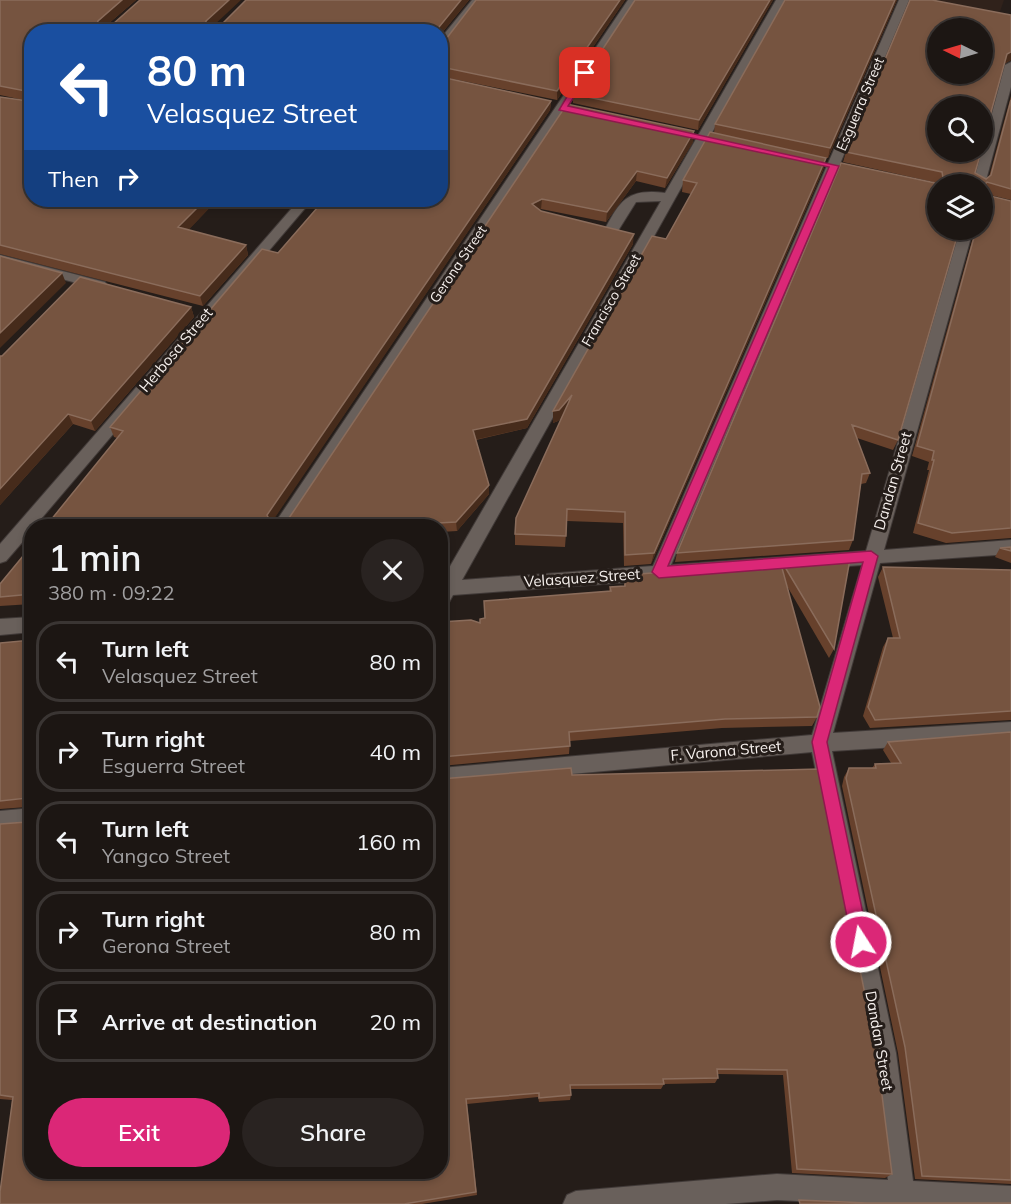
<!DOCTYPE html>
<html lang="en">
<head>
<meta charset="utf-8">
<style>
	:root { --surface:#1c1613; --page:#292321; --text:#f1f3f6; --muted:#a09fa0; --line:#3a3533; --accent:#db2777 }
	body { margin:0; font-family:Mulish,sans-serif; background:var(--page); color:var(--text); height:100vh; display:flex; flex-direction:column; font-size:22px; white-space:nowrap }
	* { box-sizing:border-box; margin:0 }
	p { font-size:20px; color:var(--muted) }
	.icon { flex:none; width:33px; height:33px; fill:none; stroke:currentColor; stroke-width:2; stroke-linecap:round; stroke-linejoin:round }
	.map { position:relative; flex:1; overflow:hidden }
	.side { position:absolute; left:24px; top:519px; width:424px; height:660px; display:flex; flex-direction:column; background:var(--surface); border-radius:24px; box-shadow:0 3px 9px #0003,0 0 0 2px var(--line) }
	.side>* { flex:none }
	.hud { position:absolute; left:24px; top:24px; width:424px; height:183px; border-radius:24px; box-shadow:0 3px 9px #0003,0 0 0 2px var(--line); background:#1a4fa0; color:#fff; overflow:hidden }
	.needle { width:39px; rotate:275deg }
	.controls { position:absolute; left:927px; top:18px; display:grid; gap:12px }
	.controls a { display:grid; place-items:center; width:66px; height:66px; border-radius:50%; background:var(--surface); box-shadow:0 3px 9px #0003,0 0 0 2px var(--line); font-size:30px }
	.pin { position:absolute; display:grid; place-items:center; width:51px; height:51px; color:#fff; margin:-26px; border-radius:12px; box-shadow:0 3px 9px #0006 }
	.me { position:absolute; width:66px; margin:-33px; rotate:349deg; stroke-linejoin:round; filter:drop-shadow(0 0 4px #0008) }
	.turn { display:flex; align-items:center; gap:21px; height:126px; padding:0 24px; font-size:27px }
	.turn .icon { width:78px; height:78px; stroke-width:2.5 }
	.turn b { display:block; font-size:42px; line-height:51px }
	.then { display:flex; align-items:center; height:57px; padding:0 24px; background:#0003; gap:12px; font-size:22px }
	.round { display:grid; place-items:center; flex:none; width:63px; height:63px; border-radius:32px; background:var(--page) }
	.overview { display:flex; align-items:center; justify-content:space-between; height:102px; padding:0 24px }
	h1 { font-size:36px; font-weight:600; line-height:45px }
	.action { display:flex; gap:12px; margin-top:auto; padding:12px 24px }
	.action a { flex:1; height:69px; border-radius:36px; background:var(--accent); color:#fff; font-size:24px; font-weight:600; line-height:69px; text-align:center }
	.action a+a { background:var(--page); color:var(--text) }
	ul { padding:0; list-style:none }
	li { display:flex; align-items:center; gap:18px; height:81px; margin:0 12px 9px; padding:0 12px; border:3px solid var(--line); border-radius:24px }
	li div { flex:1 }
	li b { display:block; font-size:22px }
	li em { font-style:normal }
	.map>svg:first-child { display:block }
</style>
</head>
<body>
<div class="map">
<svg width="1011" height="1204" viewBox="0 0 1011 1204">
	<rect width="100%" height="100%" fill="#251d19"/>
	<path fill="#30221b" d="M909,0H1004L997,20L908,3Z"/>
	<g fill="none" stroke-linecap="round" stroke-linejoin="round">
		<defs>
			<path id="minor" d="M472,0H483L445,47L441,48V38Z
				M628,0H638L290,526H273Z
				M776,0H786L462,580L653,566L899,0H909L671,565L866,551L960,230H973L884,550L1011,540V554L880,563L833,733L1011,722V740L832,751L896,1053L913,1181L1011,1186V1204H861L777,1200L726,1204H563L567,1195L576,1191L777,1174L888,1180L872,1053L812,752L441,786V768L812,735L862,565L453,595L447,606L441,608V582L661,201L636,202L616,234L611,235L604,231C620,200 628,188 665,193Z
				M1011,62V87L985,184L982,187V184H973L1005,65Z
				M299,200H312L35,526H32V531L6,561L0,563V544Z
				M0,255L105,282L107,285L100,289L0,263Z
				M32,617V632L0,635V619Z
				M32,808V828L0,831V811Z"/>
		</defs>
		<use href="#minor" stroke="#413a38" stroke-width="2"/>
		<use href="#minor" fill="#69605b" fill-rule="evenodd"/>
	</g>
	<path fill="#67412c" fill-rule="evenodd" d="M0,0H136L108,24H222L246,0H469L441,34V32H32L217,200L188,230L246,245L248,255L203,306L0,254V97L28,101L0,95Z
		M476,0H625L557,100L443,77L551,101L550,110L274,518H289L567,104L694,131L693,142L665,188L636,181L606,222L541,209L539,210L633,244L527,428L476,440L489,485V494L457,531L441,532V526H46L117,438L114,437L110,427L278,253L441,200V40L446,39Z
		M635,0H773L698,130L573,103V94Z
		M785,0H897L828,158H826L823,170L651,564L624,566L623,523L567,521L565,547L515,545V534L562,417L558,421L553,423V411L666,239L691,194L682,192L683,180L714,133L715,124Z
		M910,0H932L1011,15V60L1004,64L982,145V106H938V152H981L975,173L986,179L989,177L1011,96V200L986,194V195L1011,201V538L946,543L913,533L929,470H927L929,462L912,456L975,230H982V184H938V230H959L898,440L893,450L857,438L870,473L866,483L861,484L853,540L849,550L675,562L677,553L841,163L939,184L938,183L843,162L846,152ZM938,28H982V74H938Z
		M191,307L194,317L95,431L73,424L0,505V356Z
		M32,545V604L0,606V584Z
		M1011,547V563L995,557L1000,548Z
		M850,559L834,649L829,658L787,586L817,717L812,726L722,728L570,741L569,754L441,766V622L480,623L485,618L484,601L609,591L610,587H624L625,575Z
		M883,567L1011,570V720L870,728L863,716L883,647L888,638H893L878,577Z
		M32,640V1172H441L572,775L892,1174L885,1178L792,1173L783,1075L718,1074V1078L715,1083L664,1084L661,1089H570L571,1095L570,1100L539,1102L538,1097L467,1104L477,1195L422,1204H0L12,1100L0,1099V824L27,822V807L0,809V643Z
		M1011,732V1184L915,1179L898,1053L842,786L844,777L849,768H872L875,764L891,763L883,750L888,742Z"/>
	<path fill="#462b1b" d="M122,0H136L101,30L97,24L98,21Z
		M229,0H241L212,27L207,26L206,21Z
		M461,0H469L441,34V32H439V27Z
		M620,0H625L557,100V91Z
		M770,0H773L698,130L699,120Z
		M895,0H897L828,158L830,148Z
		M202,26L204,32H196Z
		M1011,52V60L1003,64L1007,54Z
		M551,101L550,110L270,525L267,515Z
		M694,131L693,142L665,188L667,178Z
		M826,158L823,170L651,564L654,553Z
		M637,171L636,181L606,222L607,212Z
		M542,199L541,209L532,214V204Z
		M205,200H217L181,238L178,227Z
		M634,234L633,244L527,428L474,440L473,430Z
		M246,245L248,255L203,306L200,296Z
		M62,273L66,283L0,348V333Z
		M191,307L194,317L95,431L91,421Z
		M572,395L571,407L558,421L553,423V411Z
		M68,414L73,424L0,505V489Z
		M489,485V494L457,531L456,522Z"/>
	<path fill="#765440" stroke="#8a6c5b" stroke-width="1.5" fill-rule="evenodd" d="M0,0H122L98,21L97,24H113L140,0H229L206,21V24H222L246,0H461L439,27V32H241L202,26L196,32H32V200H205L178,227L246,245L200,296L0,245V97L28,101L31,92L0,86Z
		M476,0H620L557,91L441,67V40L446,39Z
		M635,0H770L699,120L573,94Z
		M785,0H895L830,148L715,124Z
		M910,0H932L1011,15V52L1007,54L982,145V106H938V152H981L975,173L986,179L991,175L1011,100V189L987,182L984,185L986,195L1011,201V528L952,533L918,523L934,460H932L934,451L917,446L976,230H982V184H942L944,183L942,172L846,152ZM938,28H982V74H938Z
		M441,77L551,101L267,515L269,519L289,518L567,104L694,131L667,178L637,171L607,212L542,199L532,204L541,211L634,234L527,419L473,430L489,485L456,522L383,526H46L123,431L110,427L262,249L278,253L324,200H441Z
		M710,132L826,158L654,553L625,555V512L567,509L566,536L515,534L516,518L572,395L559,410L553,411L652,236L666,239L697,183L683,180Z
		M841,163L940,184H938V230H959L898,440L852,425L870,473L862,474L853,540L677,553Z
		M0,256L62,273L0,333Z
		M80,277L191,307L91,421L68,414L0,489V356H2Z
		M32,545V594L0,597V584Z
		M1011,547V551L1000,548Z
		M850,559L834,649L785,567L782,568L820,707L817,717L725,719L569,732L570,746L441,757V622L471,620L480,623V619L485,618L484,601L611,591L610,587L625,586V575Z
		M883,567L1011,570V711L875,720L868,707L888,638H900Z
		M32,640V1172H441V779L571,768L572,775L819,769L876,1048L892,1174L797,1169L787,1070L717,1069L718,1078L663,1079L664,1084L570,1085L571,1095L539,1098V1093L466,1099L476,1192L404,1204H0V1192L13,1097L0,1095V824L27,822V798L0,801V643Z
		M1011,732V1180L922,1176L905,1047L846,778L849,768H876L875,764L901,763L888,742Z
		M799,1200L867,1203H1011V1204H800Z"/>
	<path fill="#db2777" stroke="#8e194d" stroke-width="1.5" d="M585,70L590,73L568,106L839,166L668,566L871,551L878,556L827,742L869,942L867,948L861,951L855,948L852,942L812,742L863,562L659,578L652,572L829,167L559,110L581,73Z"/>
	<g text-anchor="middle" stroke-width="6" stroke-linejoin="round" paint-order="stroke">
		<g font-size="14" fill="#f6f0ed" stroke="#251d19">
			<text transform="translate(860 104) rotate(-67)" y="5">Esguerra Street</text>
			<text transform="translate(458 264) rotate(-56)" y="5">Gerona Street</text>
			<text transform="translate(611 300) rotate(-60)" y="5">Francisco Street</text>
		</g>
		<g font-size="15" fill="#f6f0ed" stroke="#251d19">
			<text transform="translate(176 350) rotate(-50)" y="5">Herbosa Street</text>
			<text transform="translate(893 481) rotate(-74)" y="5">Dandan Street</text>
			<text transform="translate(582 578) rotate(-4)" y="5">Velasquez Street</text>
			<text transform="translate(726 751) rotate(-5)" y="5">F. Varona Street</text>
			<text transform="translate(879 1041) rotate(80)" y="5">Dandan Street</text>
		</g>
	</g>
</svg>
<div class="controls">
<a><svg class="needle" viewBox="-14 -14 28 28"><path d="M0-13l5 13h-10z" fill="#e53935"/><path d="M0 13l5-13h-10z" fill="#a09fa0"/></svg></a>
<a><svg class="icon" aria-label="search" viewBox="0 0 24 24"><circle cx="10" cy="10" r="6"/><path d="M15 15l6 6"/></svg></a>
<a><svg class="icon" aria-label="layers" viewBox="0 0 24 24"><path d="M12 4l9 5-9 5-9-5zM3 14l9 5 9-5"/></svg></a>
</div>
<div class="pin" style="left:585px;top:73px;background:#d93025"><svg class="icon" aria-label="arrive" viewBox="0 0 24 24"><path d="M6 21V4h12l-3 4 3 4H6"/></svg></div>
<svg class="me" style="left:861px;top:942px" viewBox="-20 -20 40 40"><circle r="17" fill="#db2777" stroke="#fff" stroke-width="3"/><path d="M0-11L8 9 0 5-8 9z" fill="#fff"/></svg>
<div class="hud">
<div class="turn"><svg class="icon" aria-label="left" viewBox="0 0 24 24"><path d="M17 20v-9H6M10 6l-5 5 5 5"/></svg><div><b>80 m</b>Velasquez Street</div></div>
<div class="then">Then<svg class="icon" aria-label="right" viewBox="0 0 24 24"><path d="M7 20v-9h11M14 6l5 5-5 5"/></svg></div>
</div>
<section class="side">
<div class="overview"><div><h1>1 min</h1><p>380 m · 09:22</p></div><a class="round"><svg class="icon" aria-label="close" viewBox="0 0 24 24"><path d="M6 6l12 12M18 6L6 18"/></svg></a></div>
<ul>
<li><svg class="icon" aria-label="left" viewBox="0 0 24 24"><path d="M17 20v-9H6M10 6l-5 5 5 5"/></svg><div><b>Turn left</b><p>Velasquez Street</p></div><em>80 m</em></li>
<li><svg class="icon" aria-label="right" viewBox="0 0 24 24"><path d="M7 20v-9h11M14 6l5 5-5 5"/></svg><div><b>Turn right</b><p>Esguerra Street</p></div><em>40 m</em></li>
<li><svg class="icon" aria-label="left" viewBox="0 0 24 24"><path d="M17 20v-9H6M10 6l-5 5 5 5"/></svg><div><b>Turn left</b><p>Yangco Street</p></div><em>160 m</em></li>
<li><svg class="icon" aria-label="right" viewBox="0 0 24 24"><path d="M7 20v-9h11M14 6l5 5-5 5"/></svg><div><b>Turn right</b><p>Gerona Street</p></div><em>80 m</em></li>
<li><svg class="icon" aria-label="arrive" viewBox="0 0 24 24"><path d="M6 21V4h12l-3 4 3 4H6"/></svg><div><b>Arrive at destination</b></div><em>20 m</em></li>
</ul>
<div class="action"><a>Exit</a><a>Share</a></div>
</section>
</div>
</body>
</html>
